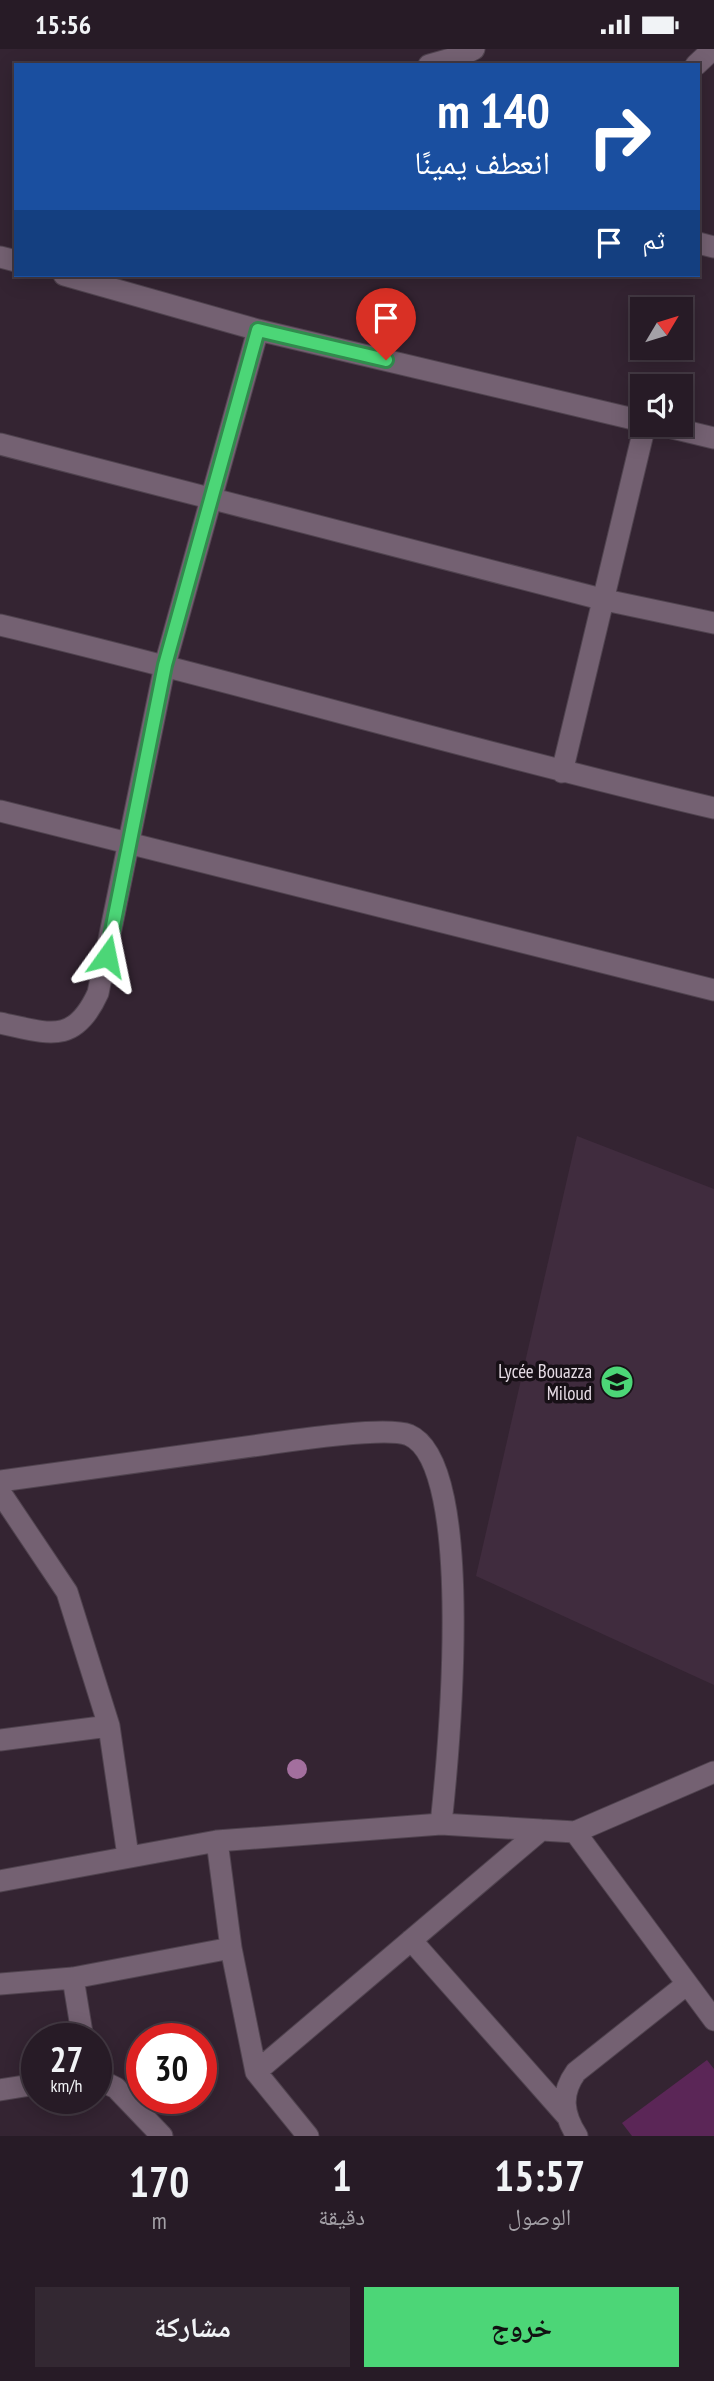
<!DOCTYPE html>
<html lang="ar">
<head>
<meta charset="utf-8">
<style>
	:root { --surface:#271b26; --page:#332832; --text:#f1f3f6; --muted:#a4a1a7; --line:#433943; --accent:#4cd677 }
	body { margin:0; font-family:"PT Sans Narrow","Noto Naskh Arabic",sans-serif; background:var(--page); color:var(--text); direction:rtl; height:100vh; display:flex; flex-direction:column; font-size:26px; white-space:nowrap }
	* { box-sizing:border-box; margin:0 }
	p { font-size:23px; color:var(--muted) }
	.icon { flex:none; width:38px; height:38px; fill:none; stroke:currentColor; stroke-width:2; stroke-linecap:round; stroke-linejoin:round }
	.map { position:relative; height:2087px; overflow:hidden; direction:ltr }
	.details { display:flex; flex-direction:column; background:var(--surface); flex:1 }
	.details>* { flex:none }
	.banner { position:absolute; left:14px; top:14px; width:686px; height:214px; border-radius:0px; box-shadow:0 4px 18px #0003,0 0 0 2px var(--line); direction:rtl; background:#1a4fa0; color:#fff; overflow:hidden }
	.needle { width:46px; rotate:52deg }
	.tools { position:absolute; left:630px; top:248px; display:grid; gap:14px }
	.tools a { display:grid; place-items:center; width:63px; height:63px; border-radius:0px; background:var(--surface); box-shadow:0 4px 18px #0003,0 0 0 2px var(--line); font-size:35px }
	.speed { position:absolute; left:21px; top:1974px; display:flex; gap:14px; font-size:35px; font-weight:700; text-align:center }
	.speed>* { display:grid; place-content:center; width:91px; height:91px; border-radius:50%; background:var(--surface); box-shadow:0 4px 18px #0003,0 0 0 2px var(--line); line-height:1 }
	.speed small { font-size:18px; font-weight:400 }
	.speed .limit { border:10px solid #d22; background:#fff; color:#111 }
	.pin { position:absolute; display:grid; place-items:center; width:60px; height:60px; color:#fff; margin:-72px -30px; border-radius:50% 50% 50% 0; rotate:-45deg; box-shadow:0 0 7px #0007 }
	.pin .icon { rotate:45deg }
	.me { position:absolute; width:77px; margin:-38px; rotate:12deg; stroke-linejoin:round; filter:drop-shadow(0 0 5px #0008) }
	.turn { display:flex; align-items:center; gap:24px; height:147px; padding:0 35px; font-size:32px }
	.turn .icon { width:91px; height:91px; stroke-width:2.5 }
	.turn b { display:block; font-size:49px; line-height:60px }
	.then { display:flex; align-items:center; height:66px; padding:0 35px; background:#0003; gap:14px; font-size:26px }
	.eta { display:flex; justify-content:space-evenly; align-items:center; height:119px; text-align:center }
	.eta b { font-size:42px; font-weight:700; line-height:49px }
	.action { display:flex; gap:14px; margin-top:auto; padding:14px 35px }
	.action a { flex:1; height:80px; border-radius:0px; background:var(--accent); color:#111; font-size:28px; font-weight:700; line-height:80px; text-align:center }
	.action a+a { background:var(--page); color:var(--text) }
	.status { display:flex; justify-content:space-between; align-items:center; height:49px; padding:0 35px; background:var(--surface); direction:ltr }
	.status svg { height:19px; fill:currentColor }
	.map>svg:first-child { display:block }
</style>
</head>
<body>
<div class="status"><b>15:56</b><svg viewBox="0 0 49 12"><path d="M0 12V9h3v3zM5 12V6h3v6zM10 12V3h3v9zM15 12V0h3v12zM26 1h20v11H26zM47 4h2v5h-2z"/></svg></div>
<div class="map">
<svg width="714" height="2087" viewBox="0 0 714 2087">
	<rect width="100%" height="100%" fill="#342432"/>
	<path fill="#402c3e" d="M577,1087L714,1140V1636L476,1527Z"/>
	<path fill="#5b2657" d="M707,2011L714,2020V2087H632L622,2074Z"/>
	<g fill="none" stroke-linecap="round" stroke-linejoin="round">
		<defs>
			<path id="minor" d="M429,16L458,8L474,0
				M696,16L713,0
				M698,194L714,198
				M0,208L16,212
				M64,226L258,281L642,372
				M660,376L714,389
				M0,395L605,551L714,574
				M0,576C239,633 475,703 714,759
				M562,723L645,376
				M0,762L714,941
				M0,974C48,984 74,997 98,944L165,616L258,281
				M0,1432C89,1420 178,1408 267,1395C295,1391 386,1377 409,1386C477,1415 448,1710 441,1775
				M0,1443L67,1543L109,1677L128,1807
				M0,1691L109,1677
				M575,1783L714,1971
				M217,1792L231,1899L256,2023L308,2087
				M0,1832L217,1792L441,1775L575,1783L714,1723
				M411,1891L566,2066
				M73,1929L83,1990
				M0,1935L73,1929L231,1899
				M256,2023L541,1781
				M96,2029L116,2039L162,2087
				M0,2041L37,2035
				M577,2087C563,2065 560,2045 576,2023L687,1935"/>
		</defs>
		<use href="#minor" stroke="#50434f" stroke-width="23"/>
		<use href="#minor" stroke="#746172" stroke-width="21"/>
	</g>
	<circle fill="#a36f9e" cx="297" cy="1720" r="10"/>
	<g fill="none" stroke-linecap="round" stroke-linejoin="round">
		<defs>
			<path id="route" d="M107,907L165,616L258,281L386,311"/>
		</defs>
		<use href="#route" stroke="#318b4d" stroke-width="18"/>
		<use href="#route" stroke="#4cd677" stroke-width="12"/>
	</g>
	<defs>
		<symbol id="school-disc" viewBox="-11 -11 22 22"><circle r="9.5" fill="#4cd677" stroke="#171016"/><path d="M0-5L7-2L0 1L-7-2ZM-4 1L0 2.5L4 1V4Q0 6-4 4Z" fill="#111"/></symbol>
	</defs>
	<g fill-rule="evenodd">
		<use href="#school-disc" x="598" y="1314" width="38" height="38"/>
	</g>
	<g text-anchor="middle" stroke-width="7" stroke-linejoin="round" paint-order="stroke">
		<g font-size="19" fill="#e5dbe4" stroke="#171016" text-anchor="end">
			<text x="592" y="1329">Lycée Bouazza<tspan x="592" dy="22">Miloud</tspan></text>
		</g>
	</g>
</svg>
<div class="tools">
<a><svg class="needle" viewBox="-14 -14 28 28"><path d="M0-13l5 13h-10z" fill="#e53935"/><path d="M0 13l5-13h-10z" fill="#a4a1a7"/></svg></a>
<a><svg class="icon" aria-label="sound" viewBox="0 0 24 24"><path d="M4 9h4l5-4v14l-5-4H4zM17 9q2 3 0 6"/></svg></a>
</div>
<div class="speed"><div>27<small>km/h</small></div><div class="limit">30</div></div>
<div class="pin" style="left:386px;top:311px;background:#d93025"><svg class="icon" aria-label="arrive" viewBox="0 0 24 24"><path d="M6 21V4h12l-3 4 3 4H6"/></svg></div>
<svg class="me" style="left:107px;top:907px" viewBox="-20 -20 40 40"><path d="M0-17L14 15 0 8-14 15z" fill="#4cd677" stroke="#fff" stroke-width="4"/></svg>
<div class="banner">
<div class="turn"><svg class="icon" aria-label="right" viewBox="0 0 24 24"><path d="M7 20v-9h11M14 6l5 5-5 5"/></svg><div><b>140 m</b>انعطف يمينًا</div></div>
<div class="then">ثم<svg class="icon" aria-label="arrive" viewBox="0 0 24 24"><path d="M6 21V4h12l-3 4 3 4H6"/></svg></div>
</div>
</div>
<section class="details">
<div class="eta">
<div><b>15:57</b><p>الوصول</p></div>
<div><b>1</b><p>دقيقة</p></div>
<div><b>170</b><p>m</p></div>
</div>
<div class="action"><a>خروج</a><a>مشاركة</a></div>
</section>
</body>
</html>
